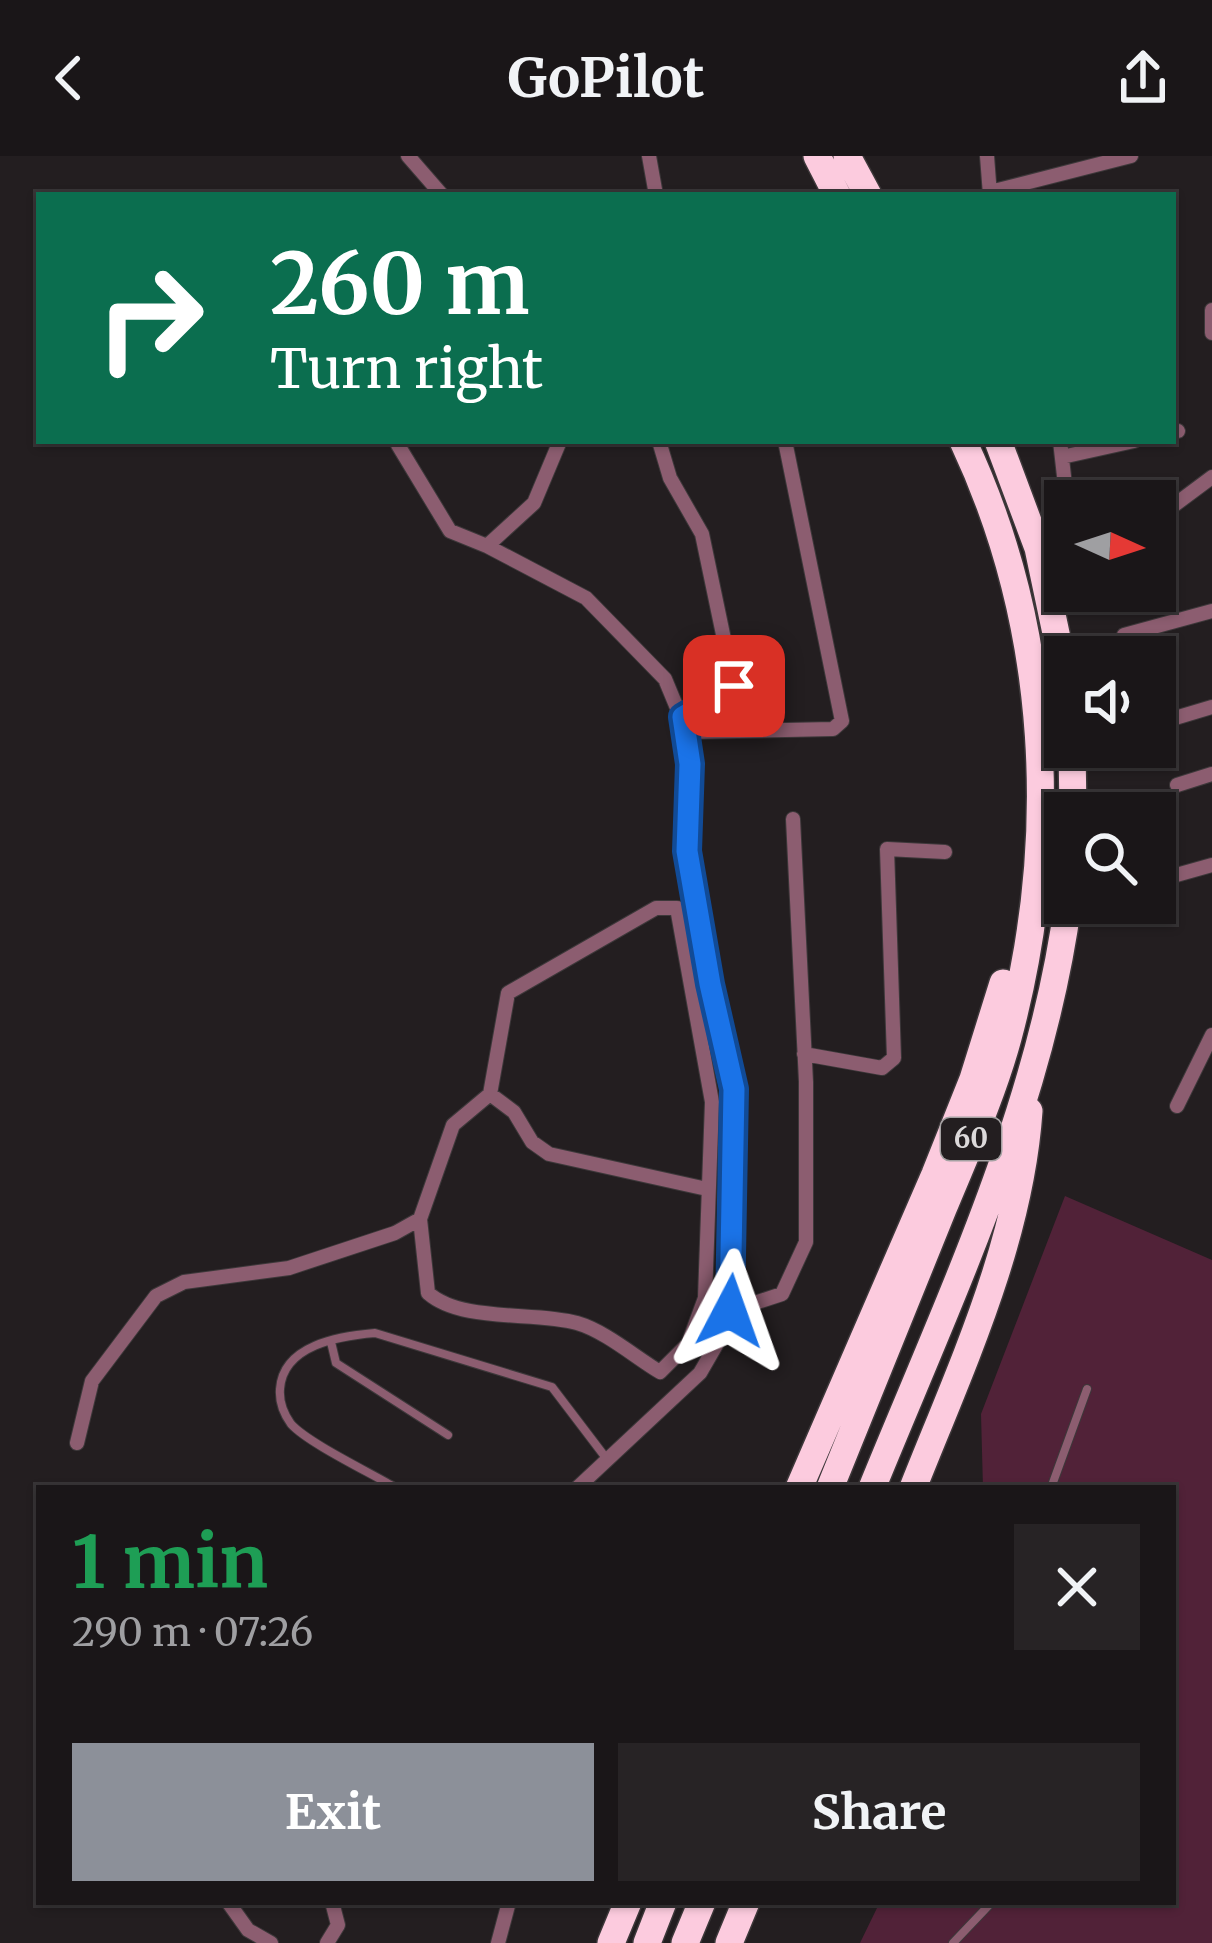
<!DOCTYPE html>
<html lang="en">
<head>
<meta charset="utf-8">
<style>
	:root { --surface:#1a1618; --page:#272325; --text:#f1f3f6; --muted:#9f9fa2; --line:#383537; --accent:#8c9099 }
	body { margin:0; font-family:Merriweather,serif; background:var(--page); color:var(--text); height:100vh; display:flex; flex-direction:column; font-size:45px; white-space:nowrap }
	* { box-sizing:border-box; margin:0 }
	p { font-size:39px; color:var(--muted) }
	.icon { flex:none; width:66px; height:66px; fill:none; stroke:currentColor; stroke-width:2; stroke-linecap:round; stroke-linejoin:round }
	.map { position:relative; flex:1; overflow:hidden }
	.drawer { position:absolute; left:36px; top:1329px; width:1140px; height:420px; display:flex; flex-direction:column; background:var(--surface); border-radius:0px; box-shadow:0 3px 9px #0004,0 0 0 3px var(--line) }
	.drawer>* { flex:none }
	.guide { position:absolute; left:36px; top:36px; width:1140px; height:252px; border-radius:0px; box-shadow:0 3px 9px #0004,0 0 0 3px var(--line); background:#0b6e4f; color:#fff; overflow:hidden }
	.needle { width:78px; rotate:93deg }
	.controls { position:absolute; left:1044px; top:324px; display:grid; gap:24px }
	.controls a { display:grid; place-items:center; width:132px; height:132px; border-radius:0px; background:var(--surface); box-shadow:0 3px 9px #0004,0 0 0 3px var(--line); font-size:60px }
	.pin { position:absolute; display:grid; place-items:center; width:102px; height:102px; color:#fff; margin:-51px; border-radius:24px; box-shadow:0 6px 18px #0006 }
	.me { position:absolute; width:132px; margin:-66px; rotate:4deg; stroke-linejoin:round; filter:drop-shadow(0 0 9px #0008) }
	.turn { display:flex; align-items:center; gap:42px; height:252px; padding:0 36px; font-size:54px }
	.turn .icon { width:156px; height:156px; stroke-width:2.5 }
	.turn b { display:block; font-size:84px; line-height:102px }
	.round { display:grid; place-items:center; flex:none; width:126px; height:126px; border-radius:0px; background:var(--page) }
	.summary { display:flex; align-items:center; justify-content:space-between; height:204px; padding:0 36px }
	h1 { font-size:72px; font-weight:700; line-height:90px; color:#1e9e55 }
	.primary-button { display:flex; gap:24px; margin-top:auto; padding:24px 36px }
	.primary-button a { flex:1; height:138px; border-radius:0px; background:var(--accent); color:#fff; font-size:48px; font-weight:700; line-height:138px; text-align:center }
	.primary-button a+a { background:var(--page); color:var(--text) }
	header { display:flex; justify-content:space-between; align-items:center; height:156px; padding:0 36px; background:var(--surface); font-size:54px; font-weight:700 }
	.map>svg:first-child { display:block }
</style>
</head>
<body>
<header><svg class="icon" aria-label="back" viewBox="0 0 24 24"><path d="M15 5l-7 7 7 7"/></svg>GoPilot<svg class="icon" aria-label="share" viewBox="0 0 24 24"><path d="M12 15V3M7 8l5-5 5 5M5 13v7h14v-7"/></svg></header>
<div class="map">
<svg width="1212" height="1787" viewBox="0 0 1212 1787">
	<rect width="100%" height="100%" fill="#231e20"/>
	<path fill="#512238" d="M1065,1040L1212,1104V1787H860L877,1752L896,1746H1173V1332H983L981,1258Z"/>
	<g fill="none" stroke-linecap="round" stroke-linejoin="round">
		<defs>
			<path id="lane" d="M331,1186L336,1207L448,1279
				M396,1332C371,1317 308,1287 291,1268C283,1257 279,1246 280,1233C283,1189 339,1180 375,1177L552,1231L606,1302
				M1051,1332L1087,1233
				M953,1787L992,1746"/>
			<path id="street" d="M408,0L442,39
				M649,0L656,39
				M987,0L990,39
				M990,36L1131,0
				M1212,154V177
				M1173,276L1178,275
				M399,285L398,289L450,375L487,390L586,442L665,523L687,576V695L710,828L734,933L733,1136L726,1172L700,1217L577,1332
				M659,285L670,322L702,378L734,531C730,554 701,549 683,561
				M1060,285L1065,329L1075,345
				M1062,301L1134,285
				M1155,358L1165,356L1212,321
				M487,390L534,347L560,285
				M1124,479L1212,455
				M1155,568L1212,551
				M687,576L833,573L842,565L785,285
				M1177,629L1212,618
				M1155,725L1212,709
				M804,898L882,912L894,902L887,693L945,696
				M490,938L453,969L420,1063L428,1137C462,1167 535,1155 577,1167C605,1175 635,1201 660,1216L688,1188L705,1142L712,946L677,752H656L508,837L490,938L514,956L532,986L549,998L707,1033
				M1177,950L1212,879
				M730,1155L782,1138L806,1086V926L793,663
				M77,1287L92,1225L156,1140L184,1126L289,1112L395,1077L420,1063
				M228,1746L248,1774L271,1787
				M327,1787L338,1769L332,1746
				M498,1787L509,1746"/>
			<path id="highway" d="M817,0L837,39
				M847,0L868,39
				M998,285L1038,392L1065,520
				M1072,591L1073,657
				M799,1332L935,1018L973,923L1003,827
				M830,1332C868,1239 906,1146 943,1053C966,997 992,941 1008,882C1061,684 1051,472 963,285
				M872,1332C949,1143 1041,951 1068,747
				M913,1332C961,1211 1020,1086 1029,955
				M611,1787L628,1746
				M647,1787L663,1746
				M685,1787L702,1746
				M729,1787L746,1746"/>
		</defs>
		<use href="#lane" stroke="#3d383a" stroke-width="10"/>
		<use href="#street" stroke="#3d383a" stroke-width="16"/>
		<use href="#highway" stroke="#3d383a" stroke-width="30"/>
		<use href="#lane" stroke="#8c5d70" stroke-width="8"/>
		<use href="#street" stroke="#8c5d70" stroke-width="14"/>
		<use href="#highway" stroke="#fccbde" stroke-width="27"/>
	</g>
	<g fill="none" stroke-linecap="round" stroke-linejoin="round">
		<defs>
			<path id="route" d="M730,1155L734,933L710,828L687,695L690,608L683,561C699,550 719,552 733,540L734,530"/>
		</defs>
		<use href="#route" stroke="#114b97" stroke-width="30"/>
		<use href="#route" stroke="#1a73e8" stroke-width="21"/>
	</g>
	<g text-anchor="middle" stroke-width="12" stroke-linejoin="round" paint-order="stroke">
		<rect fill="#231e20" stroke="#a4a1a2" stroke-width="3" x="941" y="962" width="60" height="42" rx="9"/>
		<g font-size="27" font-weight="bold" fill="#dcd9da">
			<text x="971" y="992">60</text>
		</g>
	</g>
</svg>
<div class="controls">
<a><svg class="needle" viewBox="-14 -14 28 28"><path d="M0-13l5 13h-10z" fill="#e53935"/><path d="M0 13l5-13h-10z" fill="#9f9fa2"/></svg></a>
<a><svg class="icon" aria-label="sound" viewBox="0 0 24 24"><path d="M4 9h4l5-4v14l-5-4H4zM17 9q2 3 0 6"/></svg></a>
<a><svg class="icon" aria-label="search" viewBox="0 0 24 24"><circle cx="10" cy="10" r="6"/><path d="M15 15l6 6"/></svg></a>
</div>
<div class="pin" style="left:734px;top:530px;background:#d93025"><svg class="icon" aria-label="arrive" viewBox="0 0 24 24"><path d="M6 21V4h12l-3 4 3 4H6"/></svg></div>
<svg class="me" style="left:730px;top:1155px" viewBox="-20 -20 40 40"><path d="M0-17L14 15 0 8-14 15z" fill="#1a73e8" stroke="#fff" stroke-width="4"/></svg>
<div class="guide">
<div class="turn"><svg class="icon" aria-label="right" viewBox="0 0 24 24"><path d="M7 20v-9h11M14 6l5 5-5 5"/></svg><div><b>260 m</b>Turn right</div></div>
</div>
<section class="drawer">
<div class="summary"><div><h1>1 min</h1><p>290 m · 07:26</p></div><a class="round"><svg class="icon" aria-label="close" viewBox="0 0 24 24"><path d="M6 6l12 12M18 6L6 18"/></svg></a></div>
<div class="primary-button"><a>Exit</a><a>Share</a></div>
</section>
</div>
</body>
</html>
